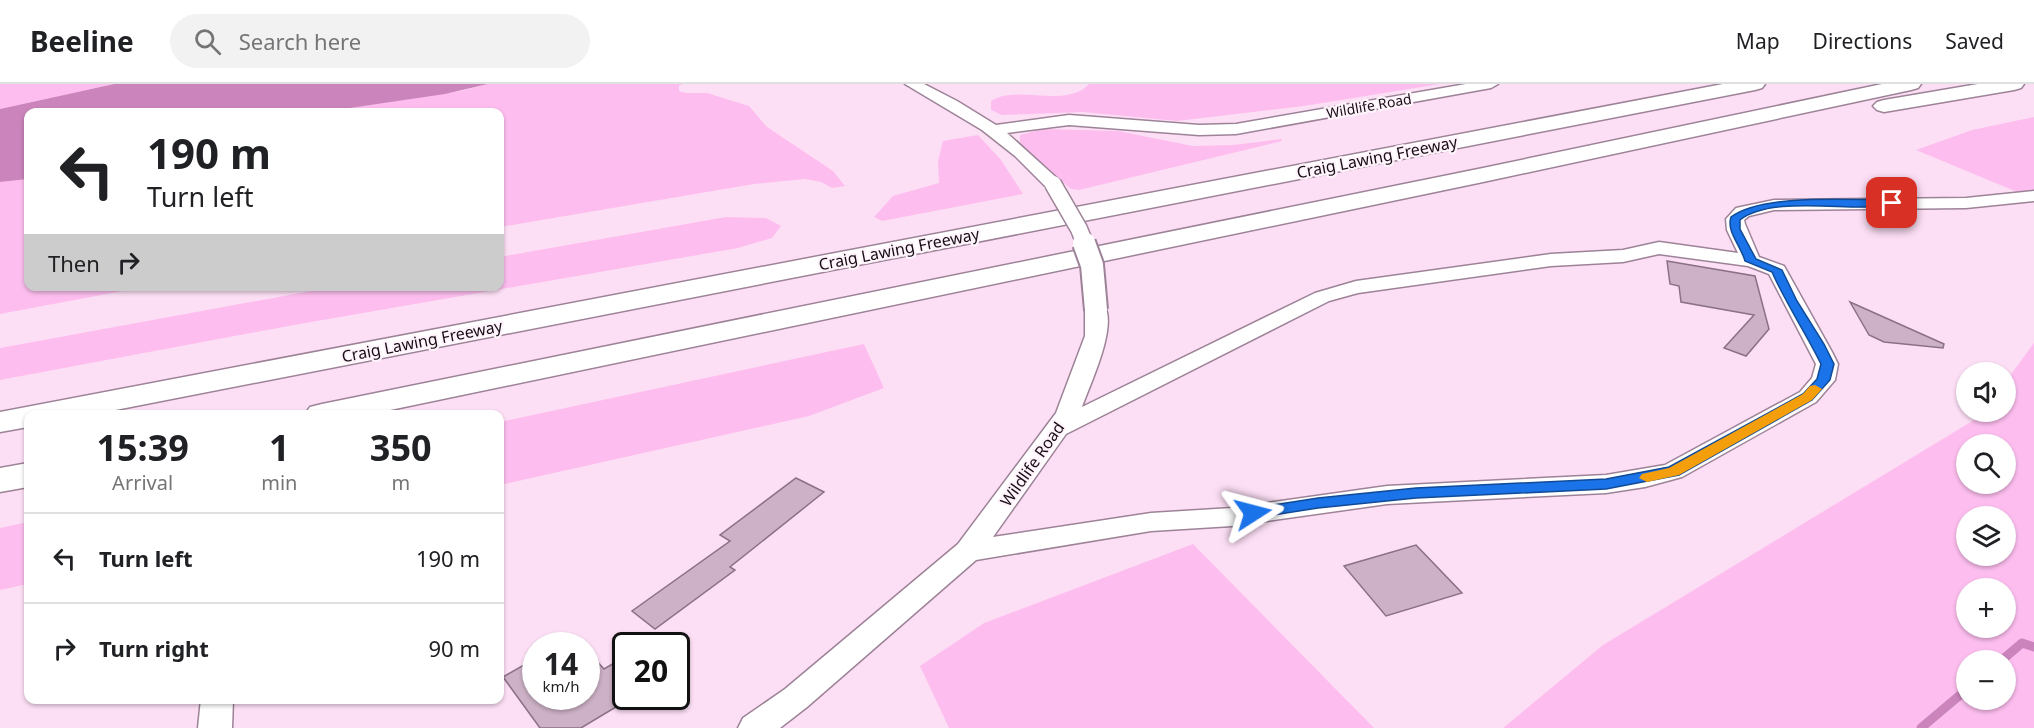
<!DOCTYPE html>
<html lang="en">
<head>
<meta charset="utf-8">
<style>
	:root { --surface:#fff; --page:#f2f2f2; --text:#202124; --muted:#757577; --line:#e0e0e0 }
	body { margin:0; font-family:"Noto Sans",sans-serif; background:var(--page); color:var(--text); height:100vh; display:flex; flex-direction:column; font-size:22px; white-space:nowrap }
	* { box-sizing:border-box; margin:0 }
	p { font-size:20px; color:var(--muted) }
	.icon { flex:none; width:33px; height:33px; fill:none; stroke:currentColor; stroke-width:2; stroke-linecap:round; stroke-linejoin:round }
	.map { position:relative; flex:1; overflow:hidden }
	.drawer { position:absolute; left:24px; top:326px; width:480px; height:294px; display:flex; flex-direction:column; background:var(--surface); border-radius:12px; box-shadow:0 2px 4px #0004 }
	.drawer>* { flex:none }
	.top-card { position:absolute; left:24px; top:24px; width:480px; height:183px; border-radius:12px; box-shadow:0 2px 4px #0004; background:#fff; color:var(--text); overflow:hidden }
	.buttons { position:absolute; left:1956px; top:278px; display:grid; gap:12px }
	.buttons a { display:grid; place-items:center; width:60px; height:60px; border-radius:50%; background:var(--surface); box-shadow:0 2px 4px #0004; font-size:30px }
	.speed { position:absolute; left:522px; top:548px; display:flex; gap:12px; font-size:30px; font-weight:700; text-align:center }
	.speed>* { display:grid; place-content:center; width:78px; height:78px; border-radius:50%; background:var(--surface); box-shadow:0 2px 4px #0004; line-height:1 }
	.speed small { font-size:15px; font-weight:400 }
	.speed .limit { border:3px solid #111; border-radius:9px; background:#fff; color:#111 }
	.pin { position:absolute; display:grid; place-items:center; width:51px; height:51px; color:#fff; margin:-26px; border-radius:12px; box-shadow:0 3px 9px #0006 }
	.me { position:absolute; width:66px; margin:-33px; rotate:81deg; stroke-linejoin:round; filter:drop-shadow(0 0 4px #0008) }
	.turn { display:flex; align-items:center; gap:21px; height:126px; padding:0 24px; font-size:27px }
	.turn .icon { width:78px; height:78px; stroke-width:2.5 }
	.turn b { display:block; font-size:42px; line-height:51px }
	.then { display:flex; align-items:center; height:57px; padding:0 24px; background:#0003; gap:12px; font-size:22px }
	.eta { display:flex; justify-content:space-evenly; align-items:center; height:102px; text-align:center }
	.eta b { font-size:36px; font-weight:700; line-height:42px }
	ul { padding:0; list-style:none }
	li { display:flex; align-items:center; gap:18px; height:90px; padding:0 24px; border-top:2px solid var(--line) }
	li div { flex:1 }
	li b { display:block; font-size:22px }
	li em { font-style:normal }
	header { display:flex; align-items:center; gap:36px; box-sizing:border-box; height:84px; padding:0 30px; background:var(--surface); border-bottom:2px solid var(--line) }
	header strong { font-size:28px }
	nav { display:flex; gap:33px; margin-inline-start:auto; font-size:21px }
	.search { width:420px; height:54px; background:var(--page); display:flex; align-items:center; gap:15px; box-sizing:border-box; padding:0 21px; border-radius:33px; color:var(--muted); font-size:22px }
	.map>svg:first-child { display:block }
</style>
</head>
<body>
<header>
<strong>Beeline</strong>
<div class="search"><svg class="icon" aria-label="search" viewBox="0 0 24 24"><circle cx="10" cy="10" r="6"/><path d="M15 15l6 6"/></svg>Search here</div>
<nav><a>Map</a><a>Directions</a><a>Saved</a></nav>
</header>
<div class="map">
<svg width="2034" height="644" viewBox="0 0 2034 644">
	<rect width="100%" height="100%" fill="#fddff5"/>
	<path fill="#fdbeef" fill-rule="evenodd" d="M0,0H114L0,25Z
		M488,0H683L679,2V7L686,9H707L749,22L767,43L833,87L845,102L832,104L821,98L805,95L754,100L500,143V28H323L461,7Z
		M1089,0H1440L1304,22L1177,37L1083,28L1002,31L991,26V17C1018,0 1066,25 1089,0Z
		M2034,33V115L1916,66L1972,46Z
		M1043,45L1118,47L1193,62L1233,61L1281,55L1282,57L1079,106L1071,105L1020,61V51Z
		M978,51L1001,76L1023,110L882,137L874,133L893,112L939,99L938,77L943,57Z
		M28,95V202L144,203L0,230V98Z
		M726,133L766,134L781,142L772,154L738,164L294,241L0,296V264L333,203L500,202V173Z
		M2034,259V644H1503L1603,561L1979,333L1983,327H2006V297ZM1966,360H2006V399H1966ZM1966,432H2006V471H1966ZM1966,504H2006V543H1966ZM1966,576H2006V615H1966Z
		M864,260L884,304L809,332L500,401V338Z
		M28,438V500L0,506V444Z
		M1193,460L1374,644H949L920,582L984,539Z"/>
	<path fill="#cb85bc" d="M114,0H488L445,10L323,28H28V95L0,98V25Z"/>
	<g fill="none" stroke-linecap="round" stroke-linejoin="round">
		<path stroke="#cb85bc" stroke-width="9" d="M2002,576L2022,559L2034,563
			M1921,644L1966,606"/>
	</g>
	<path fill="#cdb1c6" stroke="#8b7185" stroke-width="1.5" d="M1667,177L1755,192L1769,245L1746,272L1724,264L1754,231L1681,218L1679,202L1670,200Z
		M1850,218L1944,260L1943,264L1884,258L1869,251Z
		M796,394L824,408L730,483L735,486L655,545L632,527L730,457L720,451Z
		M1416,461L1462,509L1386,532L1344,482Z
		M586,565L604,585L626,572V617L581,644H540L503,593L536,574V612H586Z"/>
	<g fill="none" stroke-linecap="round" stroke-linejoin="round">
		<defs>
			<path id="minor" d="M905,0H924L957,17L996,41L1069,31L1199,41L1236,40L1466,0H1498L1491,4L1236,50L1199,51L1069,41L1007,49L1059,96L1062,100L1059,104H1047L1015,72L982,46Z
				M2034,107V117L1966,124L1774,126L1749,132L1744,136L1745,140L1759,173L1784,182L1832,268L1838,280L1835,296L1816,318L1682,393L1645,403L1606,409L1387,420L1232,442L1151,447L976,476L807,623L780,644H738L743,634L785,605L958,460L1056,329L1085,252V226L1088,221L1096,220L1104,221C1118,242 1090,300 1082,323L1315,209L1356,197L1551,170L1623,166L1659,158L1738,169L1727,146L1726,135L1736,124L1774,116L1966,114ZM1659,170L1748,182L1769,190L1816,280L1812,294L1800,308L1665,381L1606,391L1387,402L1232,424L1151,429L993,453L1066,350L1329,217L1358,209L1551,182L1623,178Z
				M201,615H233L232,644H198Z"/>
			<path id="highway" d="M1723,0H1765L1762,4L1755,6L95,330H28V343L0,348V328Z
				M1882,0H1921L1918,4L1911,6L1483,98L371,330H305L310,323L322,320L1483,84Z
				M1978,0H2024L2021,4L2014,6L1884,28L1877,26L1873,22L1877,18L1884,16Z
				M28,379V403L0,408V384Z"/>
		</defs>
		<use href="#minor" stroke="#9d8397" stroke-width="3"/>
		<use href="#highway" stroke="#9d8397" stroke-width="3"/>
		<use href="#minor" fill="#fff" fill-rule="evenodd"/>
		<use href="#highway" fill="#fff" fill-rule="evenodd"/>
		<defs>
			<path id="minor-bridge-far1" d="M1053,100L1079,145L1085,160"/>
			<path id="minor-bridge" d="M1084,159L1092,181L1096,226"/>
		</defs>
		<use href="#minor-bridge-far1" stroke="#9d8397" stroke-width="19" stroke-linecap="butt"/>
		<use href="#minor-bridge" stroke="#9d8397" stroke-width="26" stroke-linecap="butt"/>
		<use href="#minor-bridge-far1" stroke="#fff" stroke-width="16"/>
		<use href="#minor-bridge" stroke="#fff" stroke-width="22"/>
	</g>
	<path fill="#1a73e8" stroke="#114b97" stroke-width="1.5" d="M1892,116L1897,119L1896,121C1854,129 1773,110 1740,136V145L1756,175L1782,186L1797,217L1824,260L1834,280L1830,296L1812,316L1679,391L1606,405L1416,414L1318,424L1253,434L1246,429L1253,424L1318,414L1416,404L1606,395L1669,383L1803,310L1817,295L1821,280C1806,249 1786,220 1772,188L1745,177C1741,162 1726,147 1731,133C1762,109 1852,116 1892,116Z"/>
	<path fill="#f59e0b" d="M1815,301L1822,305L1812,316L1679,391L1647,398L1639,394L1642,390L1669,384L1803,310L1810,302Z"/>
	<g text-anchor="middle" stroke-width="4.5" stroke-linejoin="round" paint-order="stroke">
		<g font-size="14" fill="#180f16" stroke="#fff3fc">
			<text transform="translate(1369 22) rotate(-10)" y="5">Wildlife Road</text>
		</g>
		<g font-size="16" fill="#180f16" stroke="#fff3fc">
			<text transform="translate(1377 73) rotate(-11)" y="6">Craig Lawing Freeway</text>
			<text transform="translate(899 165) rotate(-11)" y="6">Craig Lawing Freeway</text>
			<text transform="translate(422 257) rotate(-11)" y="6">Craig Lawing Freeway</text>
			<text transform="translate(1032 380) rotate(-55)" y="6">Wildlife Road</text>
		</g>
	</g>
</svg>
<div class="buttons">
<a><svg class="icon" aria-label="sound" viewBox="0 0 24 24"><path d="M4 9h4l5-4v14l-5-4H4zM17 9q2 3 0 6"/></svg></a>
<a><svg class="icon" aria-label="search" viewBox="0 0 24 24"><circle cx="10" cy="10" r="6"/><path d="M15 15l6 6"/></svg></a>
<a><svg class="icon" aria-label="layers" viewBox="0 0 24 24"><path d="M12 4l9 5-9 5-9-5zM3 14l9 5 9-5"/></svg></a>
<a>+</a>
<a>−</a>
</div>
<div class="speed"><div>14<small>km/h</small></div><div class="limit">20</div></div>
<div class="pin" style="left:1892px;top:119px;background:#d93025"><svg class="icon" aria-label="arrive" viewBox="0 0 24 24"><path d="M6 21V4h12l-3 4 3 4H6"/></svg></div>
<svg class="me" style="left:1253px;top:429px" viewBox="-20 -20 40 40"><path d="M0-17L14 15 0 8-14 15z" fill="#1a73e8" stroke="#fff" stroke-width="4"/></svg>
<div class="top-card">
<div class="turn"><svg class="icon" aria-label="left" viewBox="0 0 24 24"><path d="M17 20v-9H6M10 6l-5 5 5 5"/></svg><div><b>190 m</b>Turn left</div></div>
<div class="then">Then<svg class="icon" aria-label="right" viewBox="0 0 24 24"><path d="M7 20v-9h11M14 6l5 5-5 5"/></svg></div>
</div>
<section class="drawer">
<div class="eta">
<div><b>15:39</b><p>Arrival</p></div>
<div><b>1</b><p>min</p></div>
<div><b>350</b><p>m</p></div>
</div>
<ul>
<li><svg class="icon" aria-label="left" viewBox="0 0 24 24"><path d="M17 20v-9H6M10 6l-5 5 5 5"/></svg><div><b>Turn left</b></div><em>190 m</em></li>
<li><svg class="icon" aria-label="right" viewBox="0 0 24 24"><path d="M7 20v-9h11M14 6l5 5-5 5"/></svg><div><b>Turn right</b></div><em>90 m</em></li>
</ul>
</section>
</div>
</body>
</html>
